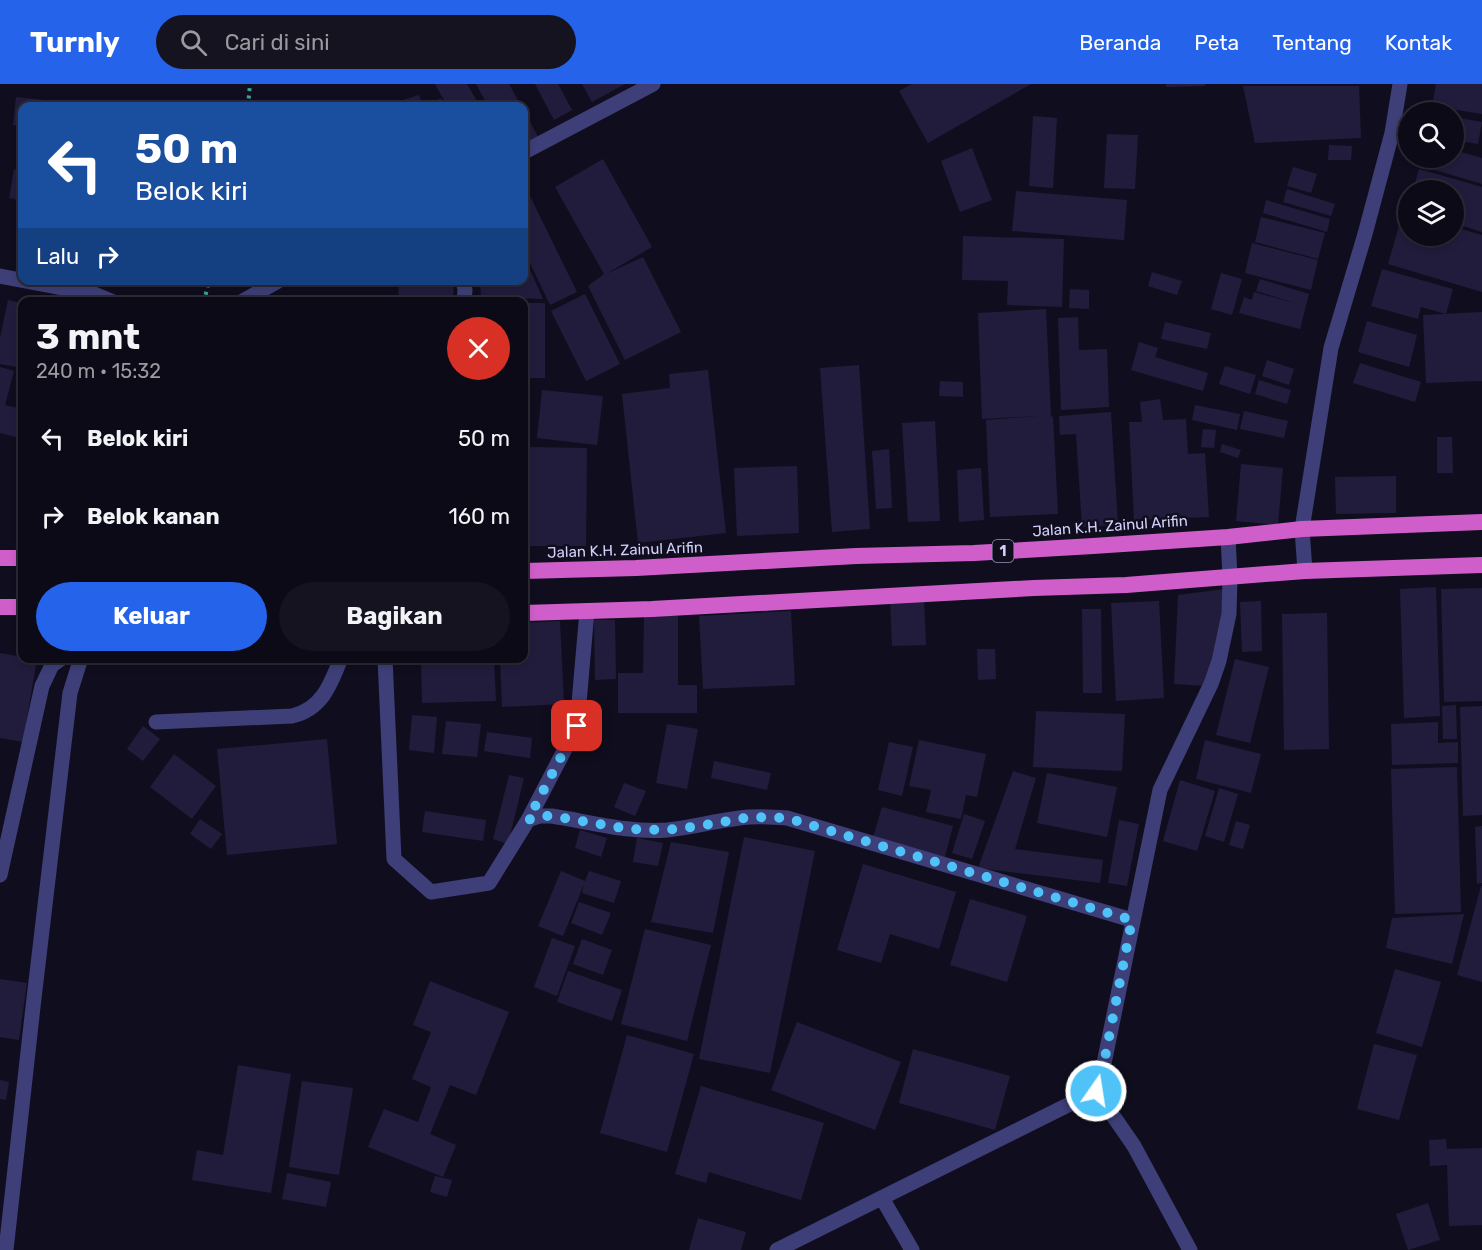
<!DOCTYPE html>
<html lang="id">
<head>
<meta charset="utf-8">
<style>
	:root { --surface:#0c0a16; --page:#15131f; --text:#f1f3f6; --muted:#9a9aa1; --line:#2c2b35; --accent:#2563eb }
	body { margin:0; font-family:Rubik,sans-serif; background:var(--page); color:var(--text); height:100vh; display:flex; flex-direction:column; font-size:22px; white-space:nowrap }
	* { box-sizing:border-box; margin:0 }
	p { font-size:20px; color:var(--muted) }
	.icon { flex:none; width:33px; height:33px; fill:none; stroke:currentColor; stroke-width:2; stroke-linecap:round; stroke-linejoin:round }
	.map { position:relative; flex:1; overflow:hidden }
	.panel { position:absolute; left:18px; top:213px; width:510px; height:366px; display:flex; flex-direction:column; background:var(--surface); border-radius:12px; box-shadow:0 3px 9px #0003,0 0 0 2px var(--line) }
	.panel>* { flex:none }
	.banner { position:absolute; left:18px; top:18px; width:510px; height:183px; border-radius:12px; box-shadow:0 3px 9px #0003,0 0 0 2px var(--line); background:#1a4fa0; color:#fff; overflow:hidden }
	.tools { position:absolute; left:1398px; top:18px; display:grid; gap:12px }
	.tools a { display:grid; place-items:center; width:66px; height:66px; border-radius:50%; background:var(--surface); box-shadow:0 3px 9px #0003,0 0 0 2px var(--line); font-size:30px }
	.pin { position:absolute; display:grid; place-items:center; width:51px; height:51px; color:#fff; margin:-26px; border-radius:12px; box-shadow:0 3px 9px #0006 }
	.me { position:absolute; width:66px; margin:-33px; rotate:13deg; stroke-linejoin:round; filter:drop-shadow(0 0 4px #0008) }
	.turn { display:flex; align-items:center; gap:21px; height:126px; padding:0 18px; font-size:27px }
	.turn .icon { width:78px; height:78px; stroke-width:2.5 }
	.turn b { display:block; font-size:42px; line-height:51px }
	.then { display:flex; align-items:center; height:57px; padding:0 18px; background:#0003; gap:12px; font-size:22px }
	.round { display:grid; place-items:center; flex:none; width:63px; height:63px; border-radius:32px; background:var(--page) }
	.summary { display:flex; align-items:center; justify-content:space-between; height:102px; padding:0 18px }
	h1 { font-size:36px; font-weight:700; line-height:45px }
	.primary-button { display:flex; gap:12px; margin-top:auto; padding:12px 18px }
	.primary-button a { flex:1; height:69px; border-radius:36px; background:var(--accent); color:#fff; font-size:24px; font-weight:700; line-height:69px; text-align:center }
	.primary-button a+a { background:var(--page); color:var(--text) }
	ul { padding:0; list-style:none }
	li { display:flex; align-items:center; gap:18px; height:78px; padding:0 18px }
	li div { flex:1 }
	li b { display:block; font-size:22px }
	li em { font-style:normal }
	header { display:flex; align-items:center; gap:36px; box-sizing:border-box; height:84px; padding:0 30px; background:var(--accent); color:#fff }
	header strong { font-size:28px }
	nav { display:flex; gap:33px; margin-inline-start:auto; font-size:21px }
	.search { width:420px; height:54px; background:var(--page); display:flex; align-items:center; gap:15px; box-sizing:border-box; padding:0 21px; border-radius:33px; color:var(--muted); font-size:22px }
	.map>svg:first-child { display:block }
</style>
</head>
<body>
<header>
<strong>Turnly</strong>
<div class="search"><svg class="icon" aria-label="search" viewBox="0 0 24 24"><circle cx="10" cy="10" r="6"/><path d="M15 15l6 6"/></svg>Cari di sini</div>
<nav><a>Beranda</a><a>Peta</a><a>Tentang</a><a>Kontak</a></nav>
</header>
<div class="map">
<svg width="1482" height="1166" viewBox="0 0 1482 1166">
	<rect width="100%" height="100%" fill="#100e1e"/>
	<path fill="#211c3c" d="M435,0H467L480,22H447Z
		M476,0H509L521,22H488Z
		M535,0H558L572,26L554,36Z
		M582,0H625L592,18Z
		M912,0H1031L928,59L899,7Z
		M1166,0H1205V2L1166,3Z
		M1436,0H1482V30L1432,22Z
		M1243,2H1359L1361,54L1255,59Z
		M419,11L423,22L441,14L445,22H398L397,18Z
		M16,13L92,21V22H22V42L13,41Z
		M524,26L538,53L524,61Z
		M1033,32L1057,34L1053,104L1029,102Z
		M1454,33L1482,38L1478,60L1454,56Z
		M21,47H22V79H17Z
		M1107,50L1138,51L1135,105L1104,104Z
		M1329,61L1352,62L1351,76H1328Z
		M972,64L992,116L960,128L941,77Z
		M1454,66L1482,74V100L1422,82L1425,74H1454Z
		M603,75L652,163L606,190L643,173L681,248L625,276L588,202L604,190L555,103Z
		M1293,83L1317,90L1311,109L1287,102Z
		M14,85L22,87V117L9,114Z
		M1419,85L1482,103V148L1454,139V106H1413Z
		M1287,105L1335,120L1331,132L1283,118Z
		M1016,107L1127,116L1124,156L1012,147Z
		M530,112L577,208L550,221L527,173L524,174V115Z
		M1266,116L1330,135L1327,148L1263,129Z
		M1403,128L1408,130V152H1454V143L1482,151V208L1388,180Z
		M1261,133L1325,149L1318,175L1255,158Z
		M963,152L1064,155L1062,223L1007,221L1008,197L962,196Z
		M1252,159L1318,176L1311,206L1245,189Z
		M528,181L543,215L481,213L480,196H524V182Z
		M1382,185L1453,205L1446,230L1421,223L1418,235L1371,222Z
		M1152,188L1182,197L1177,211L1148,202Z
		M1221,189L1242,195L1232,231L1211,225Z
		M1260,195L1309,210L1300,245L1239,229L1244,213L1252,216L1254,208L1298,220L1256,207Z
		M399,196H454L453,218H398Z
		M1070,205L1089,206V225L1069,224Z
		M585,210L620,280L586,297L551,227Z
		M8,216L22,219V284L0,280V254Z
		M524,219H545V294H524Z
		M1046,225L1051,333L1053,332L1058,430L990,433L986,336L1037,332L982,335L978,229Z
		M1482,228V297L1426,299L1423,231Z
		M1078,233L1079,266L1107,265L1109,323L1061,326L1058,234Z
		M1367,237L1417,251L1409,283L1358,268Z
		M1165,238L1211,249L1207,265L1161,255Z
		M1139,258L1158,264L1155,273L1208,289L1203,307L1131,286Z
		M1267,276L1294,285L1289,301L1262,292Z
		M1360,279L1421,298L1415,318L1353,299Z
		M859,281L870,445L832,448L820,284Z
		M1225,282L1256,291L1250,310L1219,300Z
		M0,283L14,287L5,321L22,325V342L19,354L0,349Z
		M708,286L726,449L638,459L622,310L670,304L669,290Z
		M1259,296L1291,306L1287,320L1255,310Z
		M940,297L963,298V313L939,312Z
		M524,304L530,305L528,363L587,364L586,462H528V369H524Z
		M542,306L603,312L597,361L537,354Z
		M1160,315L1163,336L1186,335L1188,370L1205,369L1209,433L1134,436L1129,338H1142L1140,318Z
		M1195,321L1240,330L1237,346L1192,336Z
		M1244,327L1288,337L1284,354L1240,345Z
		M1111,328L1118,441L1082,443L1076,350L1060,351L1059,332Z
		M935,337L940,437L908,438L902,339Z
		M1203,345L1216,346L1214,364L1201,363Z
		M1437,353H1452L1453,389H1437Z
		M1222,360L1241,366L1238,374L1220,368Z
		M889,365L892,424L876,425L872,367Z
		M17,372H22V396H16Z
		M1241,380L1283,384L1278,441L1236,437Z
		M797,382L799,449L737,452L734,384Z
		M981,384L984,436L959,438L957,386Z
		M1396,392V429L1336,430L1335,393Z
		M1436,503L1440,632L1404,634L1400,505Z
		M1482,504V617L1444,618L1441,505Z
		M1224,505L1223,539L1206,602L1174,600L1178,511Z
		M924,516L926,561L892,562L890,517Z
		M1159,517L1164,614L1116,617L1111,519Z
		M1261,517L1262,567L1242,568L1240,518Z
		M1082,525H1101L1102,609H1083Z
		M791,527L795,601L703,605L699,532Z
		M1327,529L1329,665L1284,666L1282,530Z
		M644,532H678V601H697V629H618V589H643Z
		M594,536H615L616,595L595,596Z
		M560,537L564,620L502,623L500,574H524V539Z
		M977,565H995L996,595L978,596Z
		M0,569L22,573V574L37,575L23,658L0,654Z
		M421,574H494L496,617L422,619Z
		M1235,575L1269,583L1250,659L1216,651Z
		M1456,621L1457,655H1443L1442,622Z
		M1482,622V731L1463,732L1460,623Z
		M1036,627L1125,630L1122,687L1033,683Z
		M412,631L437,633L434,669L409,666Z
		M446,637L481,640L477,673L442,670Z
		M1438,638V659L1458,658V679L1392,681L1391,640Z
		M667,640L698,645L687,705L656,699Z
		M143,642L160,655L143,677L127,665Z
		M487,648L532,654L530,674L484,667Z
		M327,655L337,760L227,771L217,665Z
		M919,656L986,670L977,713L966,711L961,735L926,728L931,706L909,702Z
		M1205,656L1261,670L1251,709L1196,695Z
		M889,658L913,663L902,712L878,706Z
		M174,670L216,702L192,735L150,703Z
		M714,677L771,689L767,706L711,694Z
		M1457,683L1461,828L1395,830L1391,685Z
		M1013,687L1036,694L1015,765L1103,776L1100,799L978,784Z
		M1047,689L1117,703L1107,753L1037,739Z
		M509,691L524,694L508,760L493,755Z
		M1180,696L1215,707L1197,767L1163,757Z
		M624,699L646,707L635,732L614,723Z
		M1219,704L1238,710L1224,758L1205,752Z
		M882,723L953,742L945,773L873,753Z
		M425,727L486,736L483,757L422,748Z
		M964,730L985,737L972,775L952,769Z
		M200,735L222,750L211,765L190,750Z
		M1119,736L1139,740L1127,802L1108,799Z
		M1236,737L1250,741L1243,765L1229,761Z
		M1482,742V799L1477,800L1475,743Z
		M580,746L607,754L601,773L575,764Z
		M744,753L815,767L770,989L699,975Z
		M637,754L663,759L658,782L633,778Z
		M671,758L729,768L713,849L651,838Z
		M863,780L956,808L939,865L890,850L881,879L837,866Z
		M561,787L585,797L589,787L621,797L614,819L582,809L584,800L563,852L538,842Z
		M1481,802H1482V898L1457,891Z
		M970,815L1027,832L1007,898L950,881Z
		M579,818L611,829L602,851L571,839Z
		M1464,830L1452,880L1386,864L1392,834Z
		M645,845L711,861L687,957L621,940Z
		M552,854L575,862L557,912L534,903Z
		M582,855L612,866L603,891L573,880Z
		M1395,885L1441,898L1422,963L1376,949Z
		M568,887L622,906L612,937L557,918Z
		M0,895L27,899L19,956L0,953Z
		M430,897L509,928L476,1011L450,1001L430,1050L456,1061L443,1093L368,1063L384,1025L418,1038L431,1003L412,995L431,948L413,941Z
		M797,938L901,978L875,1046L771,1006Z
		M627,951L694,970L667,1068L600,1049Z
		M1374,960L1417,971L1399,1036L1357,1025Z
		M913,965L1010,992L995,1046L899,1019Z
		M238,981L291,990L271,1109L192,1096L197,1066L223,1071Z
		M0,996L9,998L6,1016L0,1015Z
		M302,997L353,1004L339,1091L289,1083Z
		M701,1002L824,1039L801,1116L709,1088L706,1099L675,1090Z
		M1446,1055L1447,1065L1482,1064V1141L1449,1142L1447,1081L1430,1082L1429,1056Z
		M287,1089L331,1098L326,1123L282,1115Z
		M435,1092L452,1096L447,1113L430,1108Z
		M1428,1119L1440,1156L1408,1166L1396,1130Z
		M698,1134L746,1148L741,1166H689Z"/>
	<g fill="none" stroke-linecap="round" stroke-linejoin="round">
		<path stroke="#3aa498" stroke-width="4" stroke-dasharray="3 4.5" stroke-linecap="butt" d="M248,22L250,0
			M204,218L209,196"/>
		<path stroke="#3e3f78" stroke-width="15" d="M156,638L292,632C322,625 331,600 341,574
			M882,1114L912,1166"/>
		<path stroke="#3e3f78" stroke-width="15" d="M0,192L94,210L113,218
			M463,196L465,206L464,218
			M385,574L394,775L431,808L489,799L528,736L540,732H552C590,738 629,749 667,746C695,743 722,735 750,733C763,732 775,733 787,734L1132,836
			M528,736L577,642L587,527
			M0,791L42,602L52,581L62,574
			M6,1166L33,923L70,609L81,574
			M777,1166L1096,1007"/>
		<path stroke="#3e3f78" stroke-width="15" d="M524,68L653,0
			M241,218L280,196
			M1305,487L1302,445L1331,264L1365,150L1392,49L1400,0
			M1190,1166L1134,1062L1096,1007L1102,989L1160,706L1211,600L1219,577L1229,530L1230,493L1228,453"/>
		<path stroke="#d05eca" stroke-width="16" d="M0,474H22
			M524,487L636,484L856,472L974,469L1093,462L1228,453L1302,445L1482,438
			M0,523H22
			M524,529L652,525L1034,504L1126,501L1305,487L1482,481"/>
	</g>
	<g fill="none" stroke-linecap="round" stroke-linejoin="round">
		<path stroke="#4fc3f7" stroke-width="10" stroke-dasharray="0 18" d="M577,642L528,736L540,732H552L628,745L665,746L700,742L750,733L787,734L1132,836L1102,989L1096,1007"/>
	</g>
	<g text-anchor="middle" stroke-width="5" stroke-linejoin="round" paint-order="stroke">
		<rect fill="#100e1e" stroke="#9896b8" stroke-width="1.5" x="992.5" y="456" width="21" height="22" rx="4.5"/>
		<g font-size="14" font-weight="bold" fill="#d3d0fa">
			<text x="1003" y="472">1</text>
		</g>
		<g font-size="15" fill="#d3d0fa" stroke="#100e1e">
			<text transform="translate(1110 442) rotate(-4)" y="5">Jalan K.H. Zainul Arifin</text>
			<text transform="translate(625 466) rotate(-2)" y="5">Jalan K.H. Zainul Arifin</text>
		</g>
	</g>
</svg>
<div class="tools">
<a><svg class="icon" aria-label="search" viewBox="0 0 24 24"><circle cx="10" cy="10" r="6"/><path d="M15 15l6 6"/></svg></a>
<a><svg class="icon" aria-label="layers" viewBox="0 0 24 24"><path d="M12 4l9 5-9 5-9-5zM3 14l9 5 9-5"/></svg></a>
</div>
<div class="pin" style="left:577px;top:642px;background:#d93025"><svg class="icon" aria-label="arrive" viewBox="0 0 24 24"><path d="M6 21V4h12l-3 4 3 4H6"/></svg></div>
<svg class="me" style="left:1096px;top:1007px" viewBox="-20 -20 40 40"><circle r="17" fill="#4fc3f7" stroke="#fff" stroke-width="3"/><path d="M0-11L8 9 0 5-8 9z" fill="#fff"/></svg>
<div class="banner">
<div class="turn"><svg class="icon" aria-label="left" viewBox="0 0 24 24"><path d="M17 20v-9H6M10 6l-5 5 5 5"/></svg><div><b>50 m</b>Belok kiri</div></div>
<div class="then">Lalu<svg class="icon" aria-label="right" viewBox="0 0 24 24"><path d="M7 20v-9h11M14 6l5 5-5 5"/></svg></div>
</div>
<section class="panel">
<div class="summary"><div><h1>3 mnt</h1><p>240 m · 15:32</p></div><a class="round" style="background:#d93025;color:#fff"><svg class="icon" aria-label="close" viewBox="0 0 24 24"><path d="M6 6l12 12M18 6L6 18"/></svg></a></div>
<ul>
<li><svg class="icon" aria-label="left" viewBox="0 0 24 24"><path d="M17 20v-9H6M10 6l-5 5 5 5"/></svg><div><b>Belok kiri</b></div><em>50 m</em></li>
<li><svg class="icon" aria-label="right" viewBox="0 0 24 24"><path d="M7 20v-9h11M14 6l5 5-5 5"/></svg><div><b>Belok kanan</b></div><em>160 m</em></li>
</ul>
<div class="primary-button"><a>Keluar</a><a>Bagikan</a></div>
</section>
</div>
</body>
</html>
